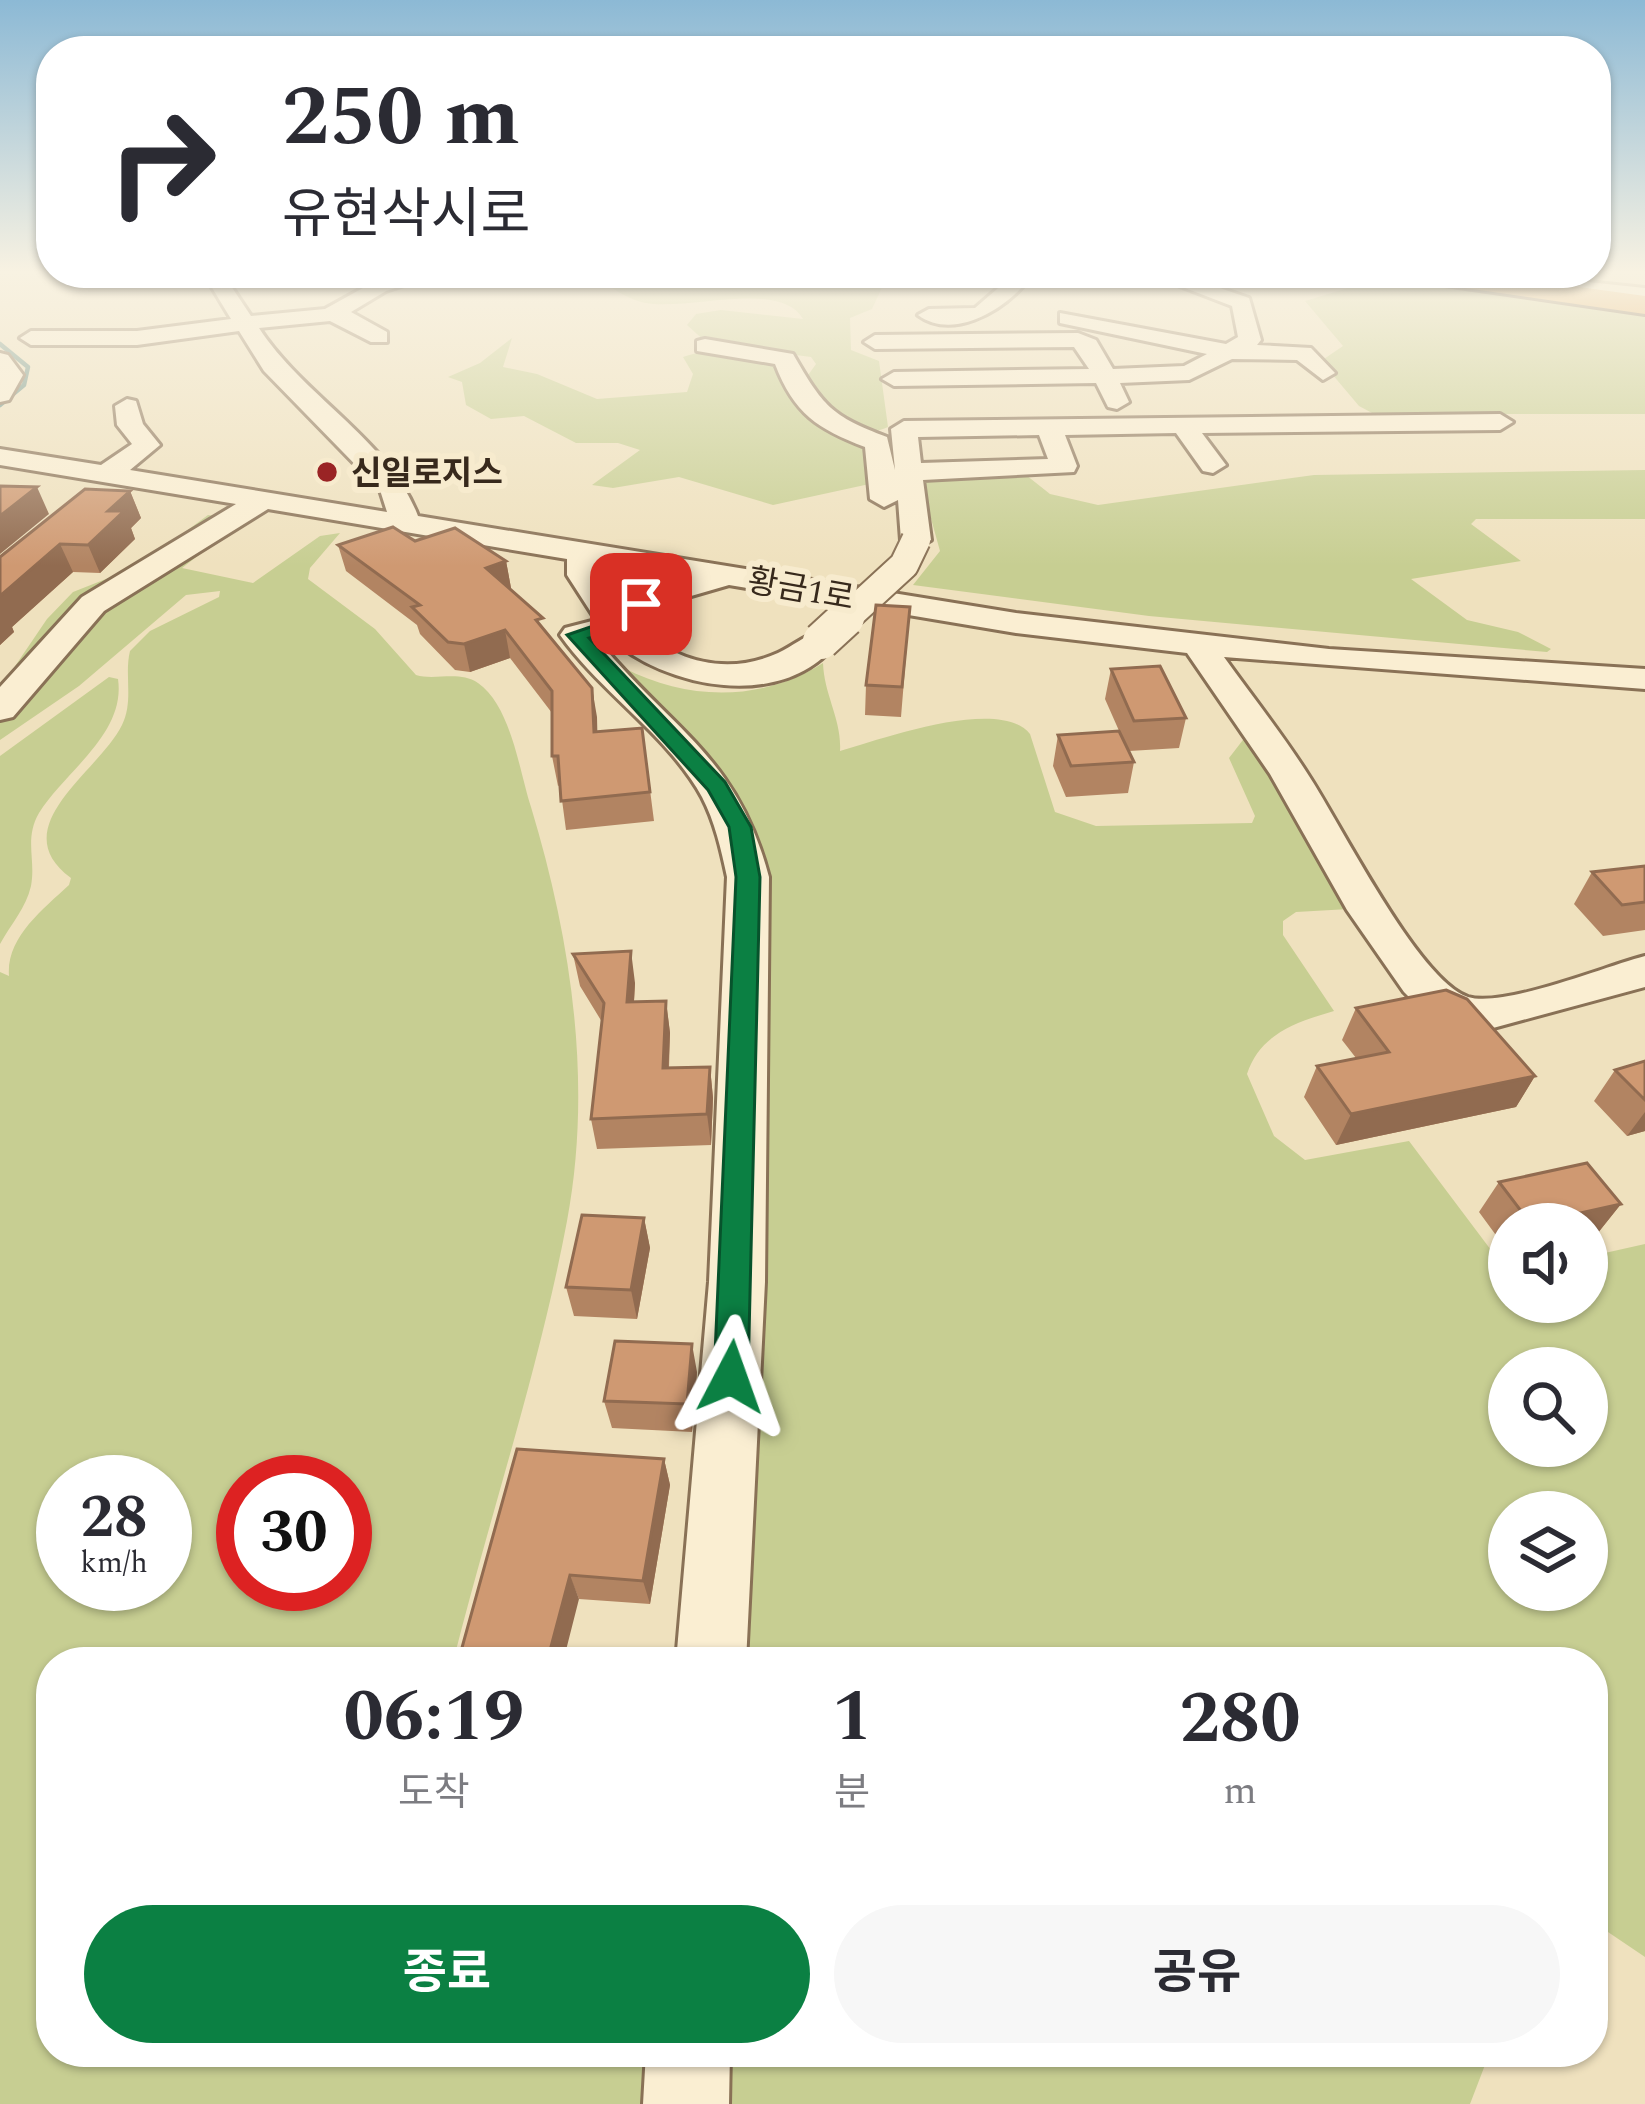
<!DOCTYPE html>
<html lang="ko">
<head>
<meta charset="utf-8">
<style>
	:root { --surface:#fff; --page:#f7f7f7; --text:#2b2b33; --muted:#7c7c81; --accent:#0b8043 }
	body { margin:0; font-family:Spectral,"Noto Sans KR",serif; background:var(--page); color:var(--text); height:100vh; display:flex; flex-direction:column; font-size:45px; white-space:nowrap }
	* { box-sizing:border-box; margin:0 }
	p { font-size:39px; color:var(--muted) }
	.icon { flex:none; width:66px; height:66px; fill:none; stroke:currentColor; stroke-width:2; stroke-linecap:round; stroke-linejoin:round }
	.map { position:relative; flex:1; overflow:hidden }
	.drawer { position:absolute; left:36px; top:1647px; width:1572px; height:420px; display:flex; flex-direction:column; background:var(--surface); border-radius:48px; box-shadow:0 3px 9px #0004 }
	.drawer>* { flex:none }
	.top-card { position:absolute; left:36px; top:36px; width:1575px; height:252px; border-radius:48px; box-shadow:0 3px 9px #0004; background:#fff; color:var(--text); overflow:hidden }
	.tools { position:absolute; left:1488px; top:1203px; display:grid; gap:24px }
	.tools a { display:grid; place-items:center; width:120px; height:120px; border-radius:50%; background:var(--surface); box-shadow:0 3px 9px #0004; font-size:60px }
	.speed { position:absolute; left:36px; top:1455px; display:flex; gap:24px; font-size:60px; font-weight:700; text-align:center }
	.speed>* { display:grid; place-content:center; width:156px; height:156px; border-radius:50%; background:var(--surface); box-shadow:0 3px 9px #0004; line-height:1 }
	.speed small { font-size:30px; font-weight:400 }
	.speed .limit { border:18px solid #d22; background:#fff; color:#111 }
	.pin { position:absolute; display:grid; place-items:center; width:102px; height:102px; color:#fff; margin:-51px; border-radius:24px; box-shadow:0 6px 18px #0006 }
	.me { position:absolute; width:132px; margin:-66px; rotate:4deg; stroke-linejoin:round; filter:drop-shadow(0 0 9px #0008) }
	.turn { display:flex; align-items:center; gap:42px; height:252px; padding:0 48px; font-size:54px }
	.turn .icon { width:156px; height:156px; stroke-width:2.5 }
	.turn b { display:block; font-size:84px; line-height:102px }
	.eta { display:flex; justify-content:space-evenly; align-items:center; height:204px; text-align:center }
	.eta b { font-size:72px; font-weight:700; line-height:84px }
	.cta { display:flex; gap:24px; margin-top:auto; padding:24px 48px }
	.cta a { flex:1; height:138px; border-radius:72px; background:var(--accent); color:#fff; font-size:48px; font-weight:700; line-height:138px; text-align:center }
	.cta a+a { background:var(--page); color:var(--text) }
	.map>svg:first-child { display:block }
</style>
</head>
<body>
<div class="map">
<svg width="1645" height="2104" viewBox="0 0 1645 2104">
	<rect width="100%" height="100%" fill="#efe1be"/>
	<path fill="#c7ce92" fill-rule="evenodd" d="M919,273L913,279L885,281L872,309L850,318L851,350L879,361L888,427C849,445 826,405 806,378L816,364L811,357L707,343L687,325L696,314L721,310L803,319C780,278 683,313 641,302C625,298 606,284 592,274Z
		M1454,285L1645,316V414H1374L1359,406L1321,361L1343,346L1305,301L1355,286Z
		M512,338L503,367L537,374L597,399L687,392L693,374L683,357C714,346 743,353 774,357L788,381L867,441L874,483L773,505L679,477L613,488L592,485L640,450L618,443H576L524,416L491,419L466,405L462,382L448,377L480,363Z
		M1645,470V519H1476L1471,524L1521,561L1411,579L1467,620L1518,632L1551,649L1547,652L1149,616L913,585L940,551L920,479L1026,475L1050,494L1098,505L1314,475Z
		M208,515L244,520L182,568L253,583L320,536L340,533L310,568L308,579L375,629L416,675C435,681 459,670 478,683C511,706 519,770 531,807C571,939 593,1083 567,1221C539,1370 490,1515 453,1662H51V2052H661L660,2104H0V972L9,976C6,938 42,910 69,885L71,878C2,827 99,772 122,725C134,701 124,675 130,651L150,631L219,597L220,591L186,595L79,686L0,740V698L7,678L47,619L73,592L139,566ZM63,1482H165V1584H63ZM243,1482H345V1584H243Z
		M823,663C824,695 842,720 840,751C881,739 1000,696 1030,734L1055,812L1096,826L1252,823L1255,816L1229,758L1246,736L1349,909L1296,912L1283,921V935L1334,1011C1296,1022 1260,1034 1247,1074L1274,1136L1305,1160L1409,1141L1509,1274V1302H1587V1257L1645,1244V1957L1605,1930L1593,1929V1662H732L752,830C718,764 671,721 618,671L624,668C688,701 761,702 823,663ZM1509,1368H1587V1446H1509ZM1509,1512H1587V1590H1509Z
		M109,677L118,679C126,734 65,771 39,813C24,839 36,859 31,886C26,908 11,924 0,944V756Z
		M719,2052H1490L1470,2104H719Z"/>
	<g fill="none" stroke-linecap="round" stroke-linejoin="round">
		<path stroke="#698f85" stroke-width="4.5" d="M0,344L28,367L24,385L0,405"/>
		<defs>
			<path id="minor" d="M217,273H241L229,283L251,316L325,309L372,283L408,273H441L386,291L351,312L387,332V342H371L330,321L259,328C303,396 390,441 418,516L1016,613L1329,649L1645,669V689L1224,657C1252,696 1283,735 1309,776C1340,823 1418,980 1468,997C1504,1008 1606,966 1645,956V987L1482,1031L1466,1032L1428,1016L1404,992L1347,910L1270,774L1187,653L1016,633L729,585L667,603L635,626C676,662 727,676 778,653C793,646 805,635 821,631L838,641C785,713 664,688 609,637L598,640C670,729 737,755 769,877L765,1282L746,1662H676L709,1282L727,877C721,849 715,822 702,797C668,735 601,693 560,635L565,628L596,620L567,575V559L268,509L104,611L13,717L0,720V687L82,597L236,504L0,465V449L101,465L132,444L117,425L115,406L127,399L136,401L143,424L160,445L130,470L387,512L380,490L264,371L239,331L137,345H31L20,338L31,331H137L231,319L208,281ZM596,563L688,579L645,589L619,607L597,575Z
				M1003,273H1023L1024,285C1000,312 952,340 918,315L929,309L975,308L1004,283Z
				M1146,273H1176L1249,298L1261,340L1257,345L1311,348L1335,373L1323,380L1297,360L1232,359L1189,380L1120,383L1129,402L1117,409L1108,407L1096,383L894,386L882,379L894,372L1089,369L1074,347L875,349L864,342L875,335L1078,333L1096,340L1113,369L1184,366L1207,354L1060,323V313L1226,344L1238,337L1232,306Z
				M1540,277L1645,288V300L1533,287V279Z
				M705,339L793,354C823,406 831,416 887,437L895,470L891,429L904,421L1500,414L1513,422L1500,430L1202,433L1226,465L1213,473L1203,471L1176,433L1065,435L1077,466L1074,472L923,480L931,540L916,549L901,540L898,500L884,507L870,499L865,447C818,429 794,414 775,364L697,351V341ZM1039,435L1048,459L921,463L918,437Z
				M0,353L8,355L23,375L9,400L0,402Z
				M646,2052H730L729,2104H643Z"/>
			<path id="highway" d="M1403,273H1477L1645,296V314L1417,281Z"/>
		</defs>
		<use href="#minor" stroke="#897156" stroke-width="6"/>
		<use href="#highway" stroke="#563f2b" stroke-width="6"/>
		<use href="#minor" fill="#faeed2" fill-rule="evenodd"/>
		<use href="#highway" fill="#e4a04a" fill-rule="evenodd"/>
		<defs>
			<path id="minor-bridge-far1" d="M843,621L904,565L916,540"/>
			<path id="minor-bridge" d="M821,641L846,618"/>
		</defs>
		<use href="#minor-bridge-far1" stroke="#897156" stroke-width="32" stroke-linecap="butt"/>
		<use href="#minor-bridge" stroke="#897156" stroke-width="40" stroke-linecap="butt"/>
		<use href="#minor-bridge-far1" stroke="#faeed2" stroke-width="28"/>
		<use href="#minor-bridge" stroke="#faeed2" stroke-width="36"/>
	</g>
	<path fill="#b28462" d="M130,491L141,518L131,528L135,539L100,573L73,572L12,627L14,632L0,645V557Z
		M338,545L506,561L511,588L509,589L592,688L597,732L642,728L654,821L566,830L560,785L558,786L552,756V713L510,658L470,672L455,670L420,634L417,625L346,571Z
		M910,607L901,717L865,715L866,685Z
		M1111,669L1186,718L1179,748L1129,751L1134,762L1128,793L1066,797L1053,766L1058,735L1120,733L1105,699Z
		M1645,866V930L1603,936L1574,904L1592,872Z
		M573,954L635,983L634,1002L666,1001L670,1033L669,1068L710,1067L713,1098L711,1145L597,1149L591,1119L602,1022L580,986Z
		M1356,1008L1535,1076L1516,1107L1336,1145L1304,1097L1317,1066L1356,1058L1342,1040Z
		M1645,1061V1131L1627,1136L1594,1101L1615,1070Z
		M1499,1182L1621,1204L1597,1234L1587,1237V1224H1509V1253L1479,1212Z
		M644,1218L650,1248L637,1319L574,1316L566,1287Z
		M697,1372L692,1432L612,1428L604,1401Z
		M517,1449L664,1459L670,1485L650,1604L579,1599Z"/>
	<path fill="#916b50" d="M37,487L49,514L0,554V516Z
		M130,491L141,518L131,528L135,539L100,573L88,545L108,511Z
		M60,544L73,572L12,627L14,632L0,645V596Z
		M506,561L511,588L491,595L486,568Z
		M505,630L510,658L470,672L464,644Z
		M592,688L597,717L598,761L594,732Z
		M631,951L635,983L632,1034L627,1002Z
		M666,1001L670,1033L667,1100L663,1068Z
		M710,1067L713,1098L711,1145L707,1114Z
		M1535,1076L1516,1107L1336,1145L1351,1114Z
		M1645,1112V1131L1627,1136Z
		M1621,1204L1597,1234L1587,1237V1224H1532Z
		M644,1218L650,1248L637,1319L631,1290Z
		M692,1344L697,1372L692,1432L687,1404Z
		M664,1459L670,1485L650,1604L643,1581Z
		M570,1575L579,1599L563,1662H547Z"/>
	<path fill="#cf9972" stroke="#916b50" stroke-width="3" d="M0,486L37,487L0,516Z
		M85,489L130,491L108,511H124L88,545L60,544L0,596V557Z
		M393,527L415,541L455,528L506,561L486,568L543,618L536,620L592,688L594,732L642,728L650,792L561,801L558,756H552V691L505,630L464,644L448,642L412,607L420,605L338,545Z
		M876,605L910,607L902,687L866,685Z
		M1160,666L1186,718L1134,721L1111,669Z
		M1119,731L1134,762L1071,766L1058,735Z
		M1645,866V902L1622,905L1592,872Z
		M631,951L627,1002L666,1001L663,1068L710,1067L707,1114L591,1119L604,1003L573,954Z
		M1446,990L1467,999L1535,1076L1351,1114L1317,1066L1389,1052L1356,1008Z
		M1645,1061V1100L1615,1070Z
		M1587,1163L1621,1204L1531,1224L1499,1182Z
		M582,1215L644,1218L631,1290L566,1287Z
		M615,1341L692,1344L687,1404L604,1401Z
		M517,1449L664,1459L643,1581L570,1575L547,1662H458Z"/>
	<linearGradient id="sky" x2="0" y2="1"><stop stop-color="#8cb9d5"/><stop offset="0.48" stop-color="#f8f2e2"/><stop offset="1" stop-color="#f8f2e2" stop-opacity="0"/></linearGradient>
	<rect width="1645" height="566" fill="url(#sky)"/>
	<path fill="#0b8043" stroke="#07532c" stroke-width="3" d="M635,600L650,604L622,629L589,638L725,782L751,827L760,877L748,1377L743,1388L731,1392L719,1388L714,1377L736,877L729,827L708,790L567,635L608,621Z"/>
	<circle fill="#9a2425" stroke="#f7ebce" stroke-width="4.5" cx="327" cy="472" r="12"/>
	<g text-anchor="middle" stroke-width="12" stroke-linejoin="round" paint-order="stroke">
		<g font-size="33" font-weight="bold" fill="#37291c" stroke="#f7ebce" text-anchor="start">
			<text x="351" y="484">신일로지스</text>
		</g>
		<g font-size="33" fill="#37291c" stroke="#f7ebce">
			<text transform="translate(801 588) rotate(10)" y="12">황금1로</text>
		</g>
	</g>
</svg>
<div class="tools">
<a><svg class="icon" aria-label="sound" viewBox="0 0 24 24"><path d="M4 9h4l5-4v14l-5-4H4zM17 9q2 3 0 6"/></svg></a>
<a><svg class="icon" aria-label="search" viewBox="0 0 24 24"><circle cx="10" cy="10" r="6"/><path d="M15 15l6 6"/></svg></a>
<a><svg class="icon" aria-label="layers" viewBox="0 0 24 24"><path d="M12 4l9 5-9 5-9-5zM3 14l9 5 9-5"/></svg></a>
</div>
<div class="speed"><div>28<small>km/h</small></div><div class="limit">30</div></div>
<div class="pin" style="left:641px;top:604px;background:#d93025"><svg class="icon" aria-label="arrive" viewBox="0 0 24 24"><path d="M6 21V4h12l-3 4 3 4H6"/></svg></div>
<svg class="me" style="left:731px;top:1377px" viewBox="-20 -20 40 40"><path d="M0-17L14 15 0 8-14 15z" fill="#0b8043" stroke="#fff" stroke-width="4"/></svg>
<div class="top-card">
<div class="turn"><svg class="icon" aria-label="right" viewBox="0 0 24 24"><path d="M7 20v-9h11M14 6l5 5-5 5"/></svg><div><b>250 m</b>유현삭시로</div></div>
</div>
<section class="drawer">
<div class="eta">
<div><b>06:19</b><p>도착</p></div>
<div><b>1</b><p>분</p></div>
<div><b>280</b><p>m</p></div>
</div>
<div class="cta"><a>종료</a><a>공유</a></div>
</section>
</div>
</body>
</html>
